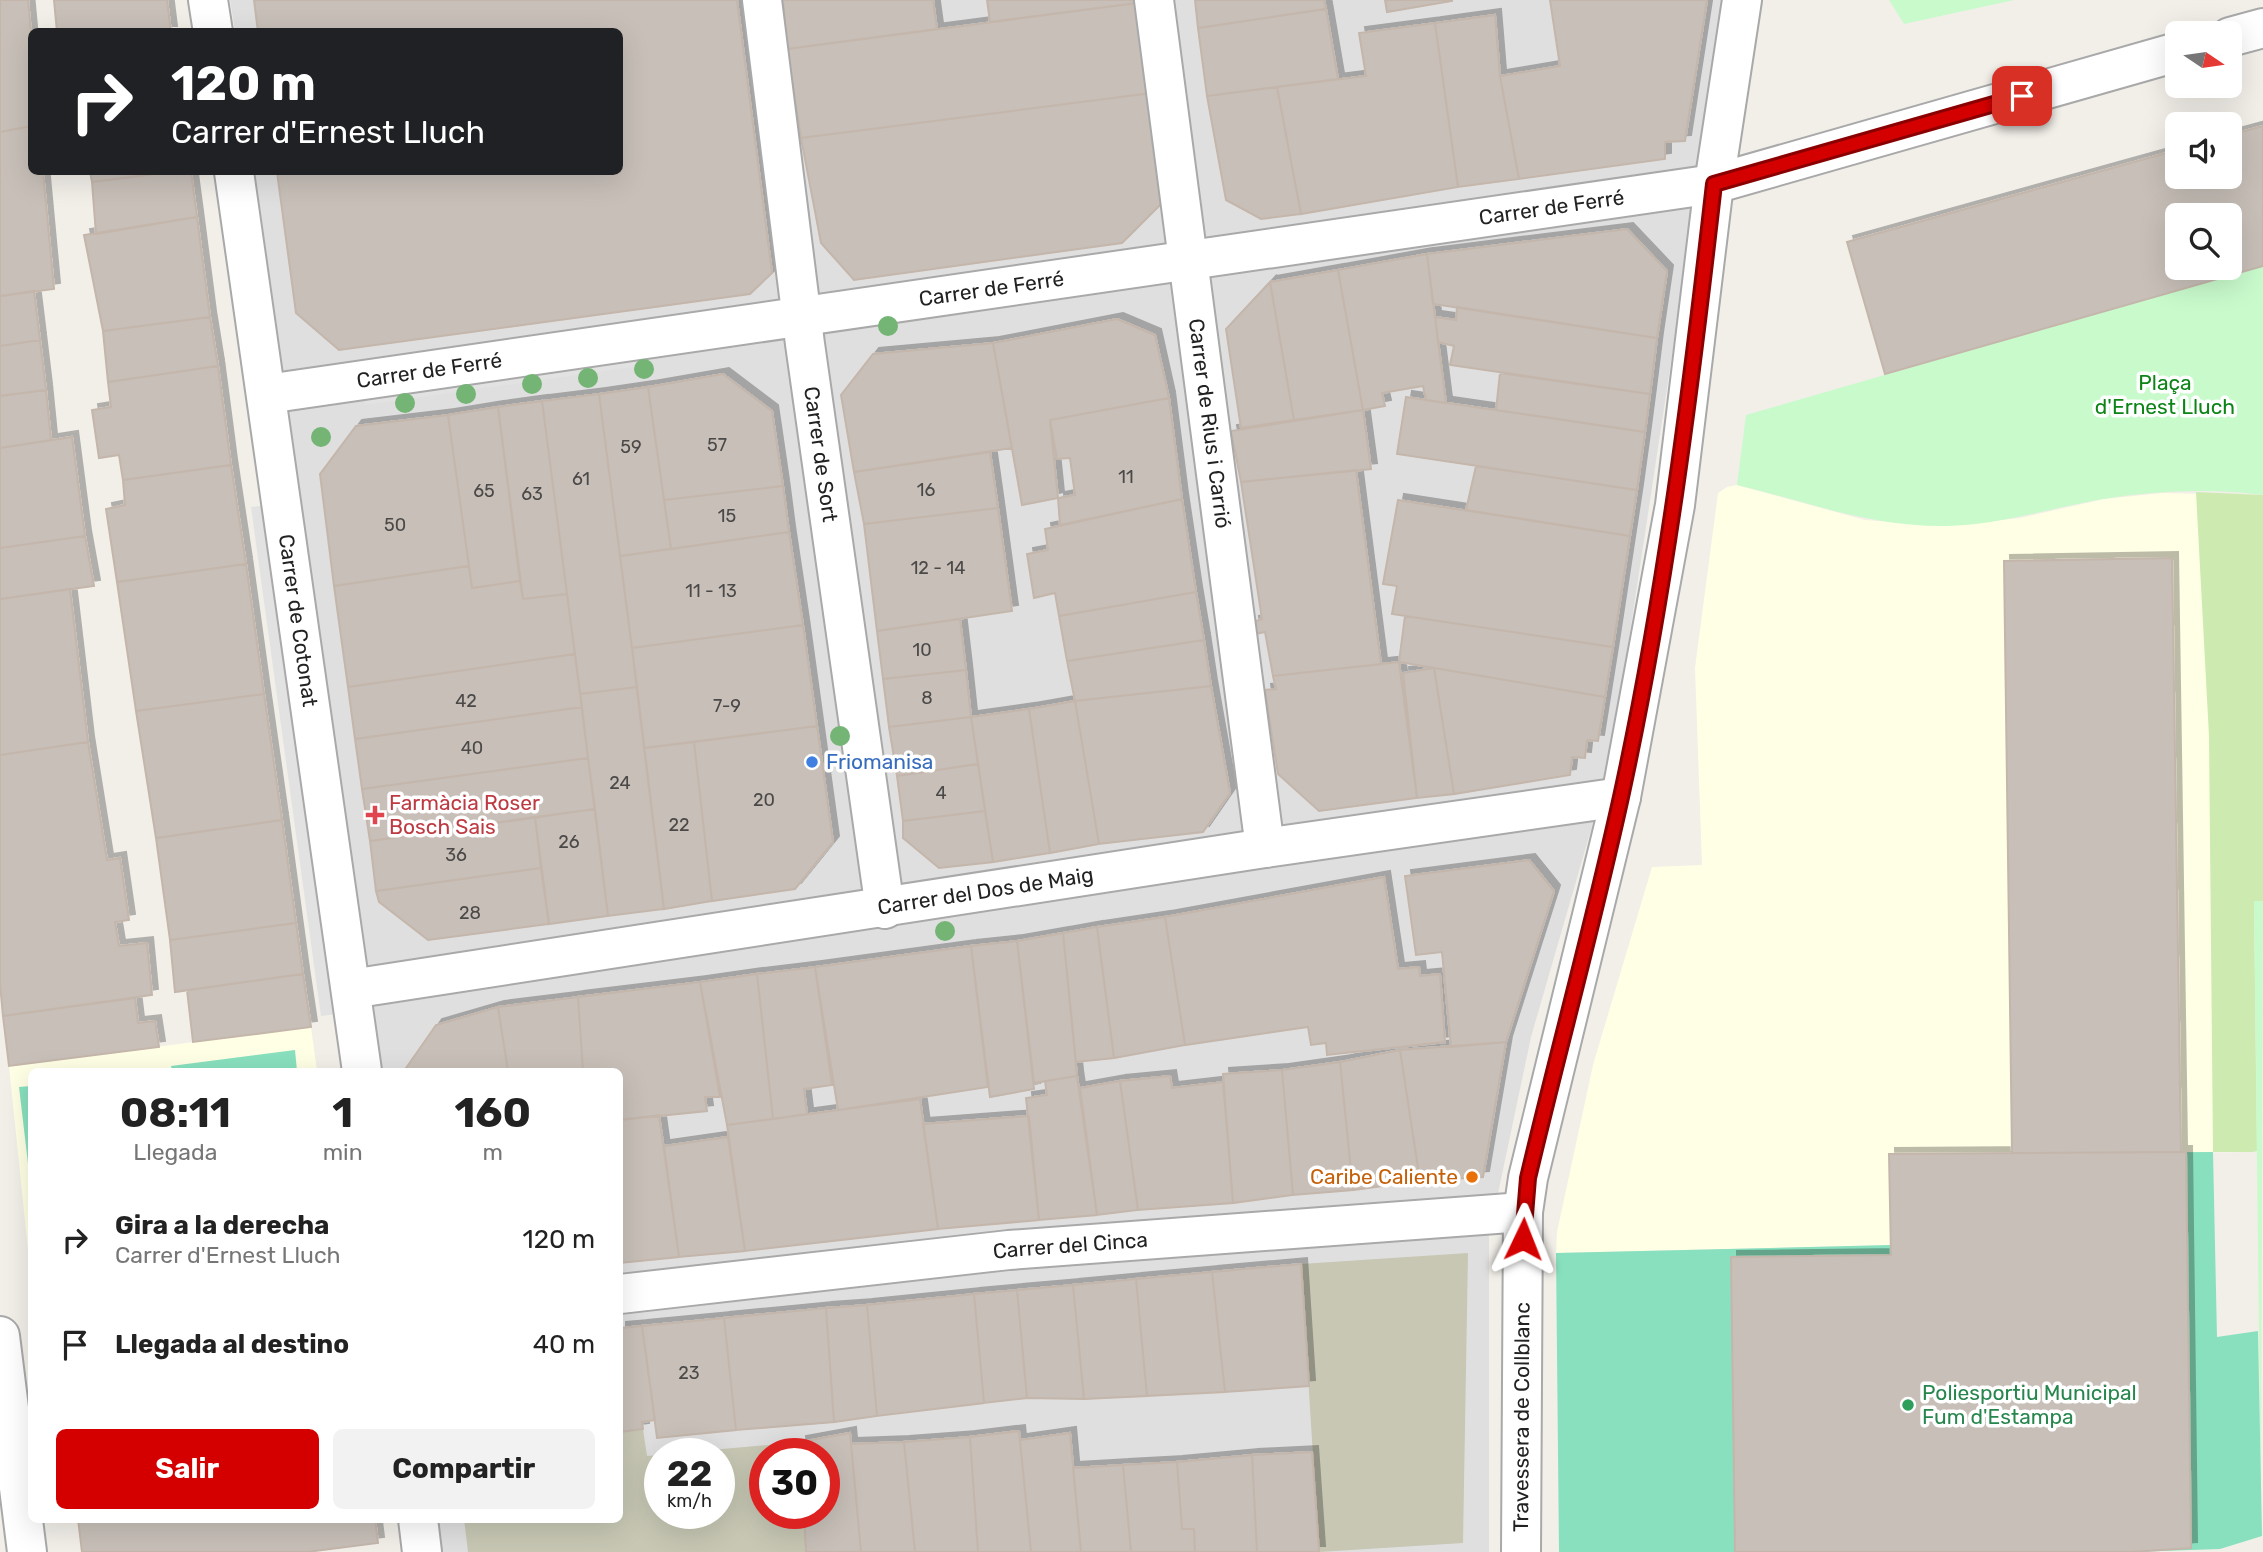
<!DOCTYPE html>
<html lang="es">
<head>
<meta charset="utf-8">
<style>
	:root { --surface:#fff; --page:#f2f2f2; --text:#222; --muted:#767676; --accent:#d40000 }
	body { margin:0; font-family:Rubik,sans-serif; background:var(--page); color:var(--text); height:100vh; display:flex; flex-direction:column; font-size:26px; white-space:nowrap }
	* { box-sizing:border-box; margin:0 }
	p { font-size:23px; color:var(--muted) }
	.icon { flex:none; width:38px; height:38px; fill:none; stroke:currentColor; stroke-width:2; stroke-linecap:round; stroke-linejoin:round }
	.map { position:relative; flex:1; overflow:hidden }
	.panel { position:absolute; left:28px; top:1068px; width:595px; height:455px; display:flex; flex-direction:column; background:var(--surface); border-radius:10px; box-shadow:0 7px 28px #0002 }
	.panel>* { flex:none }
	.guide { position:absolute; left:28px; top:28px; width:595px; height:147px; border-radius:10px; box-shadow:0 7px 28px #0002; background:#202124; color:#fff; overflow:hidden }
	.needle { width:46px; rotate:103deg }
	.controls { position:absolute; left:2165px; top:21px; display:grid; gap:14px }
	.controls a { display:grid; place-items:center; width:77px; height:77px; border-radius:10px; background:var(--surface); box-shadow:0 7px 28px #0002; font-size:35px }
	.speed { position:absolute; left:644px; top:1438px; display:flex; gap:14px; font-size:35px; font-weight:700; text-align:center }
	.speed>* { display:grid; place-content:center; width:91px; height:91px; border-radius:50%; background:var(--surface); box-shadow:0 7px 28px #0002; line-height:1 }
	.speed small { font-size:18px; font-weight:400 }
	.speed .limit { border:10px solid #d22; background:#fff; color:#111 }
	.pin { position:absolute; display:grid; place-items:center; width:60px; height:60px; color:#fff; margin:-30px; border-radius:14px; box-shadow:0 4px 10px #0006 }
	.me { position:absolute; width:77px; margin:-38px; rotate:2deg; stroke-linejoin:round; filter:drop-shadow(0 0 5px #0008) }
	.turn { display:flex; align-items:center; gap:24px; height:147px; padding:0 28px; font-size:32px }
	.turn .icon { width:91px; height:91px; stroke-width:2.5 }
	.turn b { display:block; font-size:49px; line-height:60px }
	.eta { display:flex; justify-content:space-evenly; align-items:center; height:119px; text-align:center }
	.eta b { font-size:42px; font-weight:700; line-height:49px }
	.cta { display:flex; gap:14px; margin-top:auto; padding:14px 28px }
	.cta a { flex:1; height:80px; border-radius:10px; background:var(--accent); color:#fff; font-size:28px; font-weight:700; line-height:80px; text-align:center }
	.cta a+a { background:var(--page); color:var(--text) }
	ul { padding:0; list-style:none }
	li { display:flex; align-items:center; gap:21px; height:105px; padding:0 28px }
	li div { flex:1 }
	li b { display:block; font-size:26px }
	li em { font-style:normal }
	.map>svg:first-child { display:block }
</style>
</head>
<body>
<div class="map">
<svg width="2263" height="1552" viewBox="0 0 2263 1552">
	<defs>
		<filter id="shadow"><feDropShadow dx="6" dy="-6" stdDeviation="0" flood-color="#0004"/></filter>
	</defs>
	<rect width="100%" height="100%" fill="#f2efe9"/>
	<path fill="#e0dfdf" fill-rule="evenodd" d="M230,0H1726L1610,764L1531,1037L1489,1236V1552H439L435,1519H620V1071H382L255,172H620V32L235,31ZM660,1454H719V1514H660ZM765,1454H824V1514H765Z"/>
	<path fill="#ffffe5" d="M1737,485L1865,520L1947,526L2020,518L2104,499L2162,493L2263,495L2236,729L2253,1152L1944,1154L1891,1245L1556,1253L1557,1232L1593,1065L1652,867L1702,865L1695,668L1718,493L1727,487Z
		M311,1027L317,1071H32L31,1279L9,1066Z"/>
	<path fill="#c7c7b4" d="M1468,1253L1463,1543L1319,1552L1301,1264Z
		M643,1429L647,1456L660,1455V1514H719V1454H666L800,1442V1454H765V1514H804L806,1552H468L464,1519H620V1432Z"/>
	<path fill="#cdebb0" d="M2196,492L2263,495V901L2254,902L2257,1151L2253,1152H2213L2209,736Z"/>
	<path fill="#c8facc" d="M1889,0H2014L1904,24Z
		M2263,266V495C2211,488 2155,491 2103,499C2050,508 2000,525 1946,526C1870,527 1809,502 1737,485L1746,415Z
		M2254,901H2263L2261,1507Z"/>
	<path fill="#88e0be" d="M295,1050L297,1071H172L171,1066Z
		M31,1086H32L31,1189L19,1087Z
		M2213,1152L2217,1337L2258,1331L2262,1536L2220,1549L2131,1552H1559L1556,1253L1891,1245L1889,1154Z"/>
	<path fill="#e2e2e2" d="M644,347L646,365L365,405L362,387Z
		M276,504L345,1013L321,1016L251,507Z"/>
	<path fill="#c7bfb8" stroke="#c4b6ab" stroke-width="2" fill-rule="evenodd" filter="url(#shadow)" d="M0,0H28L32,43V126L0,132Z
		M54,0H167L171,32H57Z
		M254,0H737L772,273L750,294L339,350L296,313L277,172H620V32H258Z
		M783,0H933L937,29L787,49Z
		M987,0H1137V3L990,22Z
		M1195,0H1324L1326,9L1198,28Z
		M1385,0H1452V1L1387,12Z
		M1550,0H1707L1685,141L1665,142V159L1519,179L1500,76L1560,66Z
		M1137,3L1152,93L801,138L787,49Z
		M1326,9L1338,79L1207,96L1198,28Z
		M1495,15L1500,76L1519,179L1458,187L1435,23Z
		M1435,23L1458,187L1301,214L1277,87L1366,76L1359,33Z
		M1277,87L1301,214L1261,219L1226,200L1207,96Z
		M1152,93L1165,200L1122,243L854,280L821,243L801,138Z
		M32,126V172H43L54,289L0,296V132Z
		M2263,126V266L1885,374L1847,242L2177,150V177H2230V135ZM2177,215H2230V268H2177Z
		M90,172H170L92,182Z
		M170,172H191L197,217L96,234L92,182Z
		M197,217L210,317L103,331L84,235Z
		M1627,229L1667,271L1657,338L1433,304L1427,254Z
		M1427,254L1446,403L1426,400L1423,386L1382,393L1385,406L1363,410L1338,270Z
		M1338,270L1363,410L1294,420L1270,282Z
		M1270,282L1294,420L1241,428L1226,329Z
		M34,291L40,340L0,346V296Z
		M1457,307L1657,338L1650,394L1450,365L1454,346L1438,342L1435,317L1456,320Z
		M210,317L218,366L108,382L103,331Z
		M1117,319L1155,335L1169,398L1050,420L1058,498L1022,505L993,343Z
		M40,340L46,390L0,396V346Z
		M993,343L1012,448L854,472L841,395L873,354Z
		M218,366L231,465L123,480L119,455L99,458L92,410L111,407L108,382Z
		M1500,373L1650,394L1645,432L1496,410Z
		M723,374L772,411L783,486L664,500L648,387Z
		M648,387L671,549L620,556L599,394Z
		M46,390L51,440L0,448V396Z
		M599,394L637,687L580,694L542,401Z
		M1406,397L1645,432L1637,490L1397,454Z
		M1169,398L1182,499L1060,525L1058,498L1075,495L1070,458L1057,459L1050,420Z
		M542,401L567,594L523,599L498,407Z
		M498,407L520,581L472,588L448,415Z
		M1363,410L1371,469L1241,482L1231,431Z
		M448,415L469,566L334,586L320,474L356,426Z
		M72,437L85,536L0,548V448Z
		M990,452L998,508L864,524L854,472Z
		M231,465L246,564L117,582L106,509L125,505L123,480Z
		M1476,466L1637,490L1630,536L1466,510Z
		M1356,470L1381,664L1273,676L1265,632L1255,634L1253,622L1262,619L1241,482Z
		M783,486L789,532L671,549L664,500Z
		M1182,499L1196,592L1059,616L1055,593L1034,598L1027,554L1048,550L1045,529Z
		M1398,500L1630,536L1613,647L1392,614L1397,586L1383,584Z
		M998,508L1012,611L877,631L864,524Z
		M789,532L803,625L632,648L620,556Z
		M85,536L94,586L0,599V548Z
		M2172,558L2181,1152L2012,1153L2004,561Z
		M246,564L264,694L136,711L117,582Z
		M469,566L472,588L520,581L523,599L567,594L575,654L348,687L334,586Z
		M70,589L88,742L0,755V599Z
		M1196,592L1204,640L1067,661L1059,616Z
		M1405,616L1613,647L1605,697L1399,662Z
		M960,619L966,670L883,679L877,631Z
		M803,625L817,726L644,748L632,648Z
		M1204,640L1211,686L1075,701L1067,661Z
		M575,654L582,707L355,739L348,687Z
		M1399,662L1417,798L1319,811L1278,774L1265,690L1276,689L1273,676Z
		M1434,668L1605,697L1598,741L1587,740L1585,758L1572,757L1570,775L1454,794Z
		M1434,668L1454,794L1417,798L1403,673Z
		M966,670L971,717L889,727L883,679Z
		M1211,686L1230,793L1203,832L1099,844L1075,701Z
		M637,687L664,909L608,916L580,694Z
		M264,694L282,820L156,838L136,711Z
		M1075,701L1099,844L1050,853L1029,709Z
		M582,707L588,758L362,789L355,739Z
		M1029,709L1050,853L993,862L971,717Z
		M971,717L978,764L897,776L889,727Z
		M817,726L833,842L795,889L712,901L694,742Z
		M88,742L107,860L120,858L129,920L115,922L119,946L147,943L152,995L3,1016L0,984V755Z
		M694,742L712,901L664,909L644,748Z
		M588,758L595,809L370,841L362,789Z
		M978,764L985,811L903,821L897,776Z
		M595,809L608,916L549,924L535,817Z
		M985,811L993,862L939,868L903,838V821Z
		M535,817L541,868L376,891L370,841Z
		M282,820L296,923L170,940L156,838Z
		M1529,860L1554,891L1506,1042L1451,1047L1442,952L1416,955L1405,876Z
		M541,868L549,924L428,940L379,902L376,891Z
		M1384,877L1398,969L1419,967L1420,976L1440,974L1445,1042L1327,1055L1326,1043L1311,1045L1308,1027L1185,1045L1165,917Z
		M1165,917L1185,1045L1114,1058L1097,927Z
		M296,923L303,974L175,992L170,940Z
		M1097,927L1114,1058L1076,1062L1063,933Z
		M1063,933L1077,1076L1034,1083L1017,941Z
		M1017,941L1034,1089L990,1097L971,946Z
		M971,946L988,1087L838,1110L815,967Z
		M815,967L832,1085L804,1089L807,1114L773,1119L757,974Z
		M303,974L311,1027L193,1042L187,990Z
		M757,974L773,1119L727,1125L700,982Z
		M700,982L720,1097H705L707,1111L620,1120V1071H583L578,997Z
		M578,997L583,1071H508L498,1007Z
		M135,998L138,1023L155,1021L159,1047L9,1066L3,1016Z
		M498,1007L508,1071H404L436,1025Z
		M1506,1042L1483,1177L1420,1181L1400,1050Z
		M1400,1050L1420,1181L1353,1190L1340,1062Z
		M1340,1062L1353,1190L1293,1195L1282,1070Z
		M1282,1070L1293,1195L1233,1203L1223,1074Z
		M1077,1076L1097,1215L1039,1220L1026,1098L1047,1095L1045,1081Z
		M1170,1076L1172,1088L1223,1082L1233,1203L1138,1210L1120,1081Z
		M1120,1081L1138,1210L1097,1215L1080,1088Z
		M920,1099L938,1229L745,1251L727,1125Z
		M659,1115L679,1257L620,1263V1120Z
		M1029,1116L1039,1220L938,1229L923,1124Z
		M728,1137L745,1251L679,1257L664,1146Z
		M2186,1152L2191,1548L2131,1552H1735L1731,1257L1891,1255L1889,1154Z
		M1301,1264L1309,1386L1225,1392L1212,1272Z
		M1212,1272L1225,1392L1147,1396L1136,1279Z
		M1136,1279L1147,1396L1084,1399L1073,1285Z
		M1073,1285L1084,1399L1027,1398L1017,1290Z
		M1017,1290L1027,1398L984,1403L974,1294Z
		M974,1294L984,1403L877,1416L867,1305Z
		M867,1305L877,1416L834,1422L826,1308Z
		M826,1308L834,1422L736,1430L724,1318Z
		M724,1318L736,1430L657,1438L642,1326Z
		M642,1326L655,1420L642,1422L643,1429L620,1432V1328Z
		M1019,1431L1031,1552H978L970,1437Z
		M850,1433L861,1552H806L804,1514H824V1454H801L800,1442Z
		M1070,1433L1081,1552H1031L1020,1440Z
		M970,1437L978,1552H915L904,1442Z
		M904,1442L915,1552H861L851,1444Z
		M1312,1452L1319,1552H1257L1252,1455Z
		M1252,1455L1257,1552H1195L1194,1529H1182L1177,1462Z
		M1177,1462L1182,1529H1194L1195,1552H1131L1123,1465Z
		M1123,1465L1131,1552H1081L1073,1468Z
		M78,1519H375L378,1543L307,1552H82Z"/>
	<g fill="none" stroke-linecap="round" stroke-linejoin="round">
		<defs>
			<g id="minor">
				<path d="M208,0L213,32"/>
				<path id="s1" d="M762,0L805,344L885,909"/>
				<path id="s2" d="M1154,0L1265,848"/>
				<path d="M2230,37L2263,28"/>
				<path id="s3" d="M234,172L362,1071"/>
				<path id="s4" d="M267,394L1714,184L2177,52"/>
				<path id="s5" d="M351,989L1265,848L1621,797"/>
				<path id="s6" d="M620,1294L1009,1250L1523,1212"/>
				<path d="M0,1336L27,1552"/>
				<path d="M418,1519L422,1552"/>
				<path id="s7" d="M1521,1552L1523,1212L1528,1178L1621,797L1675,505L1714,184L1742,0"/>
			</g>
		</defs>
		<use href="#minor" stroke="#a9a9a9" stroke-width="42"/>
		<use href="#minor" stroke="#fff" stroke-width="38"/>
	</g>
	<g fill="#74b475">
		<circle cx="888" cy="326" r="10"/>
		<circle cx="644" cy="369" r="10"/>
		<circle cx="588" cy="378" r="10"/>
		<circle cx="532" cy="384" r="10"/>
		<circle cx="466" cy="394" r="10"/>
		<circle cx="405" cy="403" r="10"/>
		<circle cx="321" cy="437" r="10"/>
		<circle cx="840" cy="736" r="10"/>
		<circle cx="945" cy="931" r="10"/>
	</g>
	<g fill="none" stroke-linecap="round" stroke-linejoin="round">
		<defs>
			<path id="route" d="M1523,1239L1528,1178C1558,1051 1593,925 1621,797C1665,595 1691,389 1714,184L2022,96"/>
		</defs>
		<use href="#route" stroke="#8a0000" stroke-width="18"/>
		<use href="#route" stroke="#d40000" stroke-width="12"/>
	</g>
	<circle fill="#3f7fe0" stroke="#fff" stroke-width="2.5" cx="812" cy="762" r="7"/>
	<path fill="#e0444e" stroke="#fff" stroke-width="2.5" d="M371.5 804.5h7v7h7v7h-7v7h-7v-7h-7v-7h7z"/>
	<circle fill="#e8710a" stroke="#fff" stroke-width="2.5" cx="1472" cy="1177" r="7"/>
	<circle fill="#2e9e5b" stroke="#fff" stroke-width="2.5" cx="1908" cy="1405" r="7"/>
	<g text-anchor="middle" stroke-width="7" stroke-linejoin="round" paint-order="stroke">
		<g font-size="18" fill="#4b4948">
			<text x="717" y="451">57</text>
			<text x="631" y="453">59</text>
			<text x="1126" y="483">11</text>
			<text x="581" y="485">61</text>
			<text x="926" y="496">16</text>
			<text x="484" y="497">65</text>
			<text x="532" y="500">63</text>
			<text x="727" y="522">15</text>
			<text x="395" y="531">50</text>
			<text x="938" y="574">12 - 14</text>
			<text x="711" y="597">11 - 13</text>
			<text x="922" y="656">10</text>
			<text x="927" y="704">8</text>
			<text x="466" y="707">42</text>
			<text x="727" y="712">7-9</text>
			<text x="472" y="754">40</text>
			<text x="620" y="789">24</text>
			<text x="941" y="799">4</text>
			<text x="764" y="806">20</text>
			<text x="679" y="831">22</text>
			<text x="569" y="848">26</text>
			<text x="456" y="861">36</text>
			<text x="470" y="919">28</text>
			<text x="689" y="1379">23</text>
		</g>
		<g font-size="21" fill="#222" stroke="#fff">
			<text dy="7" stroke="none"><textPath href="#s4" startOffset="1298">Carrer de Ferré</textPath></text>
			<text dy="7" stroke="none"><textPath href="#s4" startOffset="732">Carrer de Ferré</textPath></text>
			<text dy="7" stroke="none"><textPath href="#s4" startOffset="164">Carrer de Ferré</textPath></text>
			<text dy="7" stroke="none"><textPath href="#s2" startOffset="427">Carrer de Rius i Carrió</textPath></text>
			<text dy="7" stroke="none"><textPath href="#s1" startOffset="458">Carrer de Sort</textPath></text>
			<text dy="7" stroke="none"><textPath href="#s3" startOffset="453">Carrer de Cotonat</textPath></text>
			<text dy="7" stroke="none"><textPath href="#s5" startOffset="642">Carrer del Dos de Maig</textPath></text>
			<text dy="7" stroke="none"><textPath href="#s6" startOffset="453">Carrer del Cinca</textPath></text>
			<text dy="7" stroke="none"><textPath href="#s7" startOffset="135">Travessera de Collblanc</textPath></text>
		</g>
		<g font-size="21" fill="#0c8416" stroke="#fff">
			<text x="2165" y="390">Plaça<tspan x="2165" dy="24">d'Ernest Lluch</tspan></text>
		</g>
		<g font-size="21" fill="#366cbe" stroke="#fff" text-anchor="start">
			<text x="826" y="769">Friomanisa</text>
		</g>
		<g font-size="21" fill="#be3a42" stroke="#fff" text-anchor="start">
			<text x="389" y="810">Farmàcia Roser<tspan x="389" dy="24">Bosch Sais</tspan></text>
		</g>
		<g font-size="21" fill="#c56008" stroke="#fff" text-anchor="end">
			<text x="1458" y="1184">Caribe Caliente</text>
		</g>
		<g font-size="21" fill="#27864d" stroke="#fff" text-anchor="start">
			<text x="1922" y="1400">Poliesportiu Municipal<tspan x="1922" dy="24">Fum d'Estampa</tspan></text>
		</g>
	</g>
</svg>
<div class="controls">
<a><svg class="needle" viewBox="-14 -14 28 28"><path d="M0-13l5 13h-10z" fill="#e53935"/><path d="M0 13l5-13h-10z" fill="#767676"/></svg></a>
<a><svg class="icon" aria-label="sound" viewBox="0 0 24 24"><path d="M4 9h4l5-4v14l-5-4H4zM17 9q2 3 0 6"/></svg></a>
<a><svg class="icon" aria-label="search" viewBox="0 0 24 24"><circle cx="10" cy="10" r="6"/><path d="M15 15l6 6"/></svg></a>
</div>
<div class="speed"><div>22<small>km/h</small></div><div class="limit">30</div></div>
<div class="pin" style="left:2022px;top:96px;background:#d93025"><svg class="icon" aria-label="arrive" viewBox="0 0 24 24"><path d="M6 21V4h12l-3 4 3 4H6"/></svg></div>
<svg class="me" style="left:1523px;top:1239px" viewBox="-20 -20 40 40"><path d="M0-17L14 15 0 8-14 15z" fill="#d40000" stroke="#fff" stroke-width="4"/></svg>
<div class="guide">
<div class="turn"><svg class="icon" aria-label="right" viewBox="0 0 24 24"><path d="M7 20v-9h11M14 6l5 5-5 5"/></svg><div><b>120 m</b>Carrer d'Ernest Lluch</div></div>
</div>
<section class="panel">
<div class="eta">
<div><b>08:11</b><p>Llegada</p></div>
<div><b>1</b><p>min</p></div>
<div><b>160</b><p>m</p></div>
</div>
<ul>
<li><svg class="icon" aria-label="right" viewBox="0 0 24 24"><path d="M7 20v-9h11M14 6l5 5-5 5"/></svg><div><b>Gira a la derecha</b><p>Carrer d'Ernest Lluch</p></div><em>120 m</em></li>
<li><svg class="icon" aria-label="arrive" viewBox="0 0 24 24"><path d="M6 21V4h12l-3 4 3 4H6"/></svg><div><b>Llegada al destino</b></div><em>40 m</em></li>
</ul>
<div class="cta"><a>Salir</a><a>Compartir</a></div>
</section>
</div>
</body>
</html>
